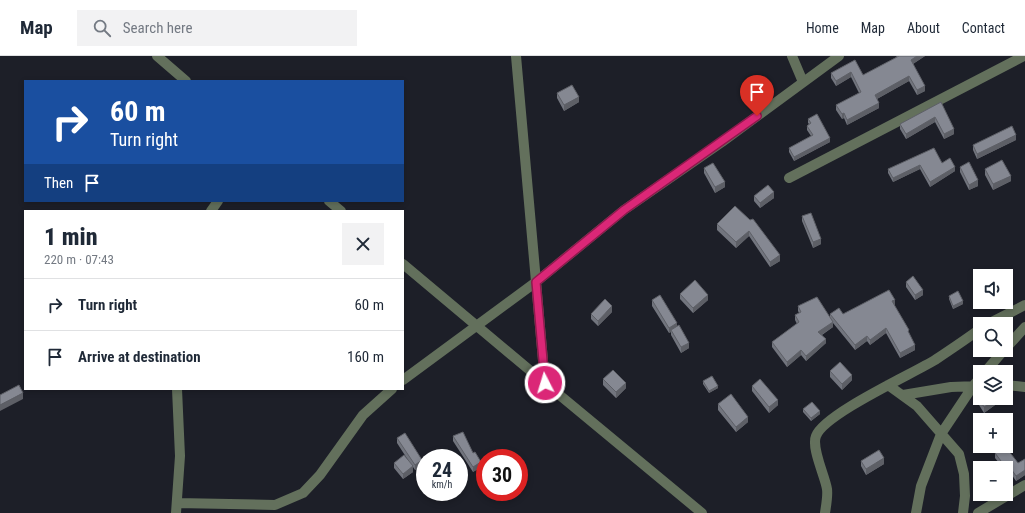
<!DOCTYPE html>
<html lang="en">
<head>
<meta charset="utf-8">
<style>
	:root { --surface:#fff; --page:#f2f2f3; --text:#1f2937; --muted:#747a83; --line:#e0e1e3 }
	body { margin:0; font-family:"Roboto Condensed",sans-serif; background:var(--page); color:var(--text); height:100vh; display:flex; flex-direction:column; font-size:15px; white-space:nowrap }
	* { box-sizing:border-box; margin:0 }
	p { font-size:13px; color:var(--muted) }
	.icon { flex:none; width:22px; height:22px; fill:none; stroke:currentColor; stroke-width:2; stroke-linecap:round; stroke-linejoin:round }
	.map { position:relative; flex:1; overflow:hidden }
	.details { position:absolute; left:24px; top:154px; width:380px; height:180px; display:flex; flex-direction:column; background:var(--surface); border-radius:0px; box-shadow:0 2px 6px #0003 }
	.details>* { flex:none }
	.top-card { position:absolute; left:24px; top:24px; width:380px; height:122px; border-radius:0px; box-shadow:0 2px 6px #0003; background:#1a4fa0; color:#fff; overflow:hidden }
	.controls { position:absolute; left:973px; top:213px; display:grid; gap:8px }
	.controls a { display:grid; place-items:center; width:40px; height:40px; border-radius:0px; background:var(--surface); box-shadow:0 2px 6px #0003; font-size:20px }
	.speed { position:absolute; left:416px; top:393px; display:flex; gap:8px; font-size:20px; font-weight:700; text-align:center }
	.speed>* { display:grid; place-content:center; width:52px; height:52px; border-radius:50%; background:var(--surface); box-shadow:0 2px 6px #0003; line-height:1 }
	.speed small { font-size:10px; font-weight:400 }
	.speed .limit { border:6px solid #d22; background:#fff; color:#111 }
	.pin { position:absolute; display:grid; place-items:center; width:34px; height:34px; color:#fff; margin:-41px -17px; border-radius:50% 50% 50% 0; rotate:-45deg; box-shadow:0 0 4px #0007 }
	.pin .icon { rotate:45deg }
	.me { position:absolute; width:44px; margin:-22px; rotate:355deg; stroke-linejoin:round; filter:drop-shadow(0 0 3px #0008) }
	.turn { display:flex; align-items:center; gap:14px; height:84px; padding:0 20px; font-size:18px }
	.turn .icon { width:52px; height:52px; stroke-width:2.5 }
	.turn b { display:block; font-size:28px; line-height:34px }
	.then { display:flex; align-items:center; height:38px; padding:0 20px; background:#0003; gap:8px; font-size:15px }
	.round { display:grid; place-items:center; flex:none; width:42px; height:42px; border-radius:0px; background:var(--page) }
	.overview { display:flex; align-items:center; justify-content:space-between; height:68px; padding:0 20px }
	h1 { font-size:24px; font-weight:800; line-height:30px }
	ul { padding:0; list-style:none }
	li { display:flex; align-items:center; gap:12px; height:52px; padding:0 20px; border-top:1px solid var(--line) }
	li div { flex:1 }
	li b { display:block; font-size:15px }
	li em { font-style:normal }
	header { display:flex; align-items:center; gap:24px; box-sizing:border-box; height:56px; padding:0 20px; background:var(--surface); border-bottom:1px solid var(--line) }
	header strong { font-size:19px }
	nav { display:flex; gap:22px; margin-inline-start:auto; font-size:14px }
	.search { width:280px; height:36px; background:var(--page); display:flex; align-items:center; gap:10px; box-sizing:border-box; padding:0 14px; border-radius:0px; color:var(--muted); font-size:15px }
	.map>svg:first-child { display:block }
</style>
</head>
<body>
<header>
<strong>Map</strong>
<div class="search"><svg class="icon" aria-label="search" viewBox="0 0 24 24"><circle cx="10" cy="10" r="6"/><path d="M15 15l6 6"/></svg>Search here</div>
<nav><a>Home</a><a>Map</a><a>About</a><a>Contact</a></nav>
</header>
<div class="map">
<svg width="1025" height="457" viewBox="0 0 1025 457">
	<rect width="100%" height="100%" fill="#1d1f28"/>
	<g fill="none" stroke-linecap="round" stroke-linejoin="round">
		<path stroke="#63705c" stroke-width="10" d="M157,0L186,25
			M516,0L545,327
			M792,0L803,26
			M789,122L1024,0
			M329,145L341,155
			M211,155L218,145
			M403,208L545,327L702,457
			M988,268L1025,249
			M1006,292L1025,271
			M985,316L1004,294
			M403,324L536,226L624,154L722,86L839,0
			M888,329L917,350L959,398L964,418L965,440L963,457
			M1006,329L1025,331
			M903,339L951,331L978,330
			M177,447L275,449L303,437L320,419L363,359L392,333
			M176,457L180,400L177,333
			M825,457C826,450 828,440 827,433C825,420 811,392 816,380C824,358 912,318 935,304C950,294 965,284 980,273
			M916,457L921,430L941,378L973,330L980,322
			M978,457L1025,429"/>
	</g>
	<path fill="#72757e" d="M896,0H925L913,8L925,35L917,39L909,25L877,43L879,52L847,69L844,62L842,63L836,54V49L859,37L851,21L836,30L831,22V17L855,4L863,19L897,1Z
		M557,37L579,46L564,55L557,42Z
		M941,46L954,78L944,83L935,66L906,83L900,73V68Z
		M808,63L830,86L794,105L789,96V92L811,80L807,74V70L809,68L808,67Z
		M1016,84L977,103L973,94V89Z
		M942,107L955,115L930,131L920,113L893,126L888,117V113Z
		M960,111L978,130L969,134L960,116Z
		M704,112L725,131L715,137L704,117Z
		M985,113L1011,125L993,134L985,119Z
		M754,140L774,142L760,152L754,145Z
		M802,160L821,188L813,192L802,165Z
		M750,164L780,205L770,211L749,180L736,192L717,174V168Z
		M906,226L923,239L915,244L906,231Z
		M680,238L708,244L693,257L680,243Z
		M949,240L963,248L953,253L949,243Z
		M652,244L677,270L689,292L681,297L671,279V276L669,277L652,250Z
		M894,249L909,278L915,294L900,302L886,277L870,289L867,285L855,294L833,267V271L822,279L826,287L806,305L801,299L787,311L772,291V286L797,268L795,264V259L799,257L798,255V250L830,261V258H843L895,249Z
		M612,256L598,270L591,263V258Z
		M830,315L852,324L842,334L830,321Z
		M603,323L626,332L616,342L603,329Z
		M703,325L718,332L709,337L703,328Z
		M752,330L778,349L769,357L752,335Z
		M1002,342V344L984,357L979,349V343Z
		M718,348L748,366L736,376L718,354Z
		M803,353L820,358L811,365L803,356Z
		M453,380L473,397L481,411L473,416L453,385Z
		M397,382L422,410L415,414L413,411V416L403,423L394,412V407L408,404L397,387Z
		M998,392L1018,407L1025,403V419L1016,425L1007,412L1006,413V412H1003L995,402V397L998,395Z
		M861,405L884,408L866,419L861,410Z"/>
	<path fill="#5d5f66" d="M917,0H925L911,9V4Z
		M851,16V21L836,30V25Z
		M909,20V25L875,44V39Z
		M925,30V35L917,39V34Z
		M579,41V46L564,55V49Z
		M879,47V52L847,69V64Z
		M844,57V62L842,63V58Z
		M935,61V66L906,83V78Z
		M954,73V78L944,83V78Z
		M1016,79V84L977,103V98Z
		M830,82V86L794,105V101Z
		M920,109V113L893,126V122Z
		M955,111V115L930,131V126Z
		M1011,120V125L993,134V128Z
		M978,124V130L969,134V129Z
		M725,126V131L715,137V131Z
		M774,136V142L760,152V147Z
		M749,175V180L736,192V186Z
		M821,183V188L813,192V186Z
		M780,199V205L770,211V206Z
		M923,234V239L915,244V239Z
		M708,239V244L693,257V252Z
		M895,244V249L892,251V245Z
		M963,245V248L953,253V250Z
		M612,250V256L598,270V265Z
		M833,266V271L818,281V276Z
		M677,267V272L671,274V276L669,277V272Z
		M886,272V277L870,289V284Z
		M867,280V285L855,294V289Z
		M826,283V287L806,305V300Z
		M689,287V292L681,297V291Z
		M915,289V294L900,302V297Z
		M801,294V299L787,311V306Z
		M852,319V324L842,334V328Z
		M626,327V332L616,342V336Z
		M718,330V332L709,337V335Z
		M23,337V343L0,355V349Z
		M998,342H1002V344L984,357V351Z
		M778,344V349L769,357V351Z
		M820,355V358L811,365V362Z
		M748,361V366L736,376V371Z
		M884,402V408L866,419V413Z
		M422,404V410L415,414V409Z
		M481,406V411L473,416V411Z
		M1007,407V412L1006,413V412H1004V409Z
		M413,410V416L403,423V418Z
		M1025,414V419L1016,425V420Z"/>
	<path fill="#858892" stroke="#5d5f66" d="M899,0H917L911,4L925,30L917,34L909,20L875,39L879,47L847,64L844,57L842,58L836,49L861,36L851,16L836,25L831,17L855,4L863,19Z
		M572,29L579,41L564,49L557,37Z
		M941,46L954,73L944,78L935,61L906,78L900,68Z
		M817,58L830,82L794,101L789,92L813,79L807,70L811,67L808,63Z
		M1012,70L1016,79L977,98L973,89Z
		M934,92L942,107L950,102L955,111L930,126L920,109L893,122L888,113Z
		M1002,104L1011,120L993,128L985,113Z
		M969,106L978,124L969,129L960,111Z
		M713,107L725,126L715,131L704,112Z
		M768,129L774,136L760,147L754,140Z
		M735,150L750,164L753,163L780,199L770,206L749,175L736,186L717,168Z
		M811,157L821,183L813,186L802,160Z
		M913,220L923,234L915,239L906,226Z
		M695,224L708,239L693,252L680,238Z
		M889,234L895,244L892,245L909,274L908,275L915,289L900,297L886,272L870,284L867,280L855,289L830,258L839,252L843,258Z
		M958,235L963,245L953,250L949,240Z
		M660,239L677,267L669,272L652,244Z
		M817,241L833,266L818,276L826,283L806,300L801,294L787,306L772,286L799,266L795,259L801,256L798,250Z
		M605,243L612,250L598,265L591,258Z
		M679,269L689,287L681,291L671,274Z
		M840,306L852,319L842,328L830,315Z
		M613,314L626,327L616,336L603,323Z
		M712,320L718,330L709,335L703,325Z
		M760,323L778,344L769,351L752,330Z
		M19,329L23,337L0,349V339Z
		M731,338L748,361L736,371L718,348Z
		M981,342H998L984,351L979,343Z
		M812,346L820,355L811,362L803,353Z
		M463,376L473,397L475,396L481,406L473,411L453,380Z
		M405,377L422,404L415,409L397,382Z
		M1002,390H1005L1018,407L1025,403V414L1016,420L1007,407L1004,409L995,397L999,394L998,392Z
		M879,394L884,402L866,413L861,405Z
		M404,399L413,410L403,418L394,407Z"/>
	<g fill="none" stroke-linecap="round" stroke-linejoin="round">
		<defs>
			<path id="route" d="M545,327L536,226L624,154L757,60"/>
		</defs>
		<use href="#route" stroke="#8e194d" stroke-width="10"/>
		<use href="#route" stroke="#db2777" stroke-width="7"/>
	</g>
</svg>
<div class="controls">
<a><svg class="icon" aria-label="sound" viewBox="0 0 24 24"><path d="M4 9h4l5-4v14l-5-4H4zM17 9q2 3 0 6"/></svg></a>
<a><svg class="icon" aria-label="search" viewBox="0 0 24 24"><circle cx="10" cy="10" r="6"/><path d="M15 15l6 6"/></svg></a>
<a><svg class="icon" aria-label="layers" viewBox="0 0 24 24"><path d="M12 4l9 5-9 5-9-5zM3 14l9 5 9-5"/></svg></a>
<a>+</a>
<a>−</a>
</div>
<div class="speed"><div>24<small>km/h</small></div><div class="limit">30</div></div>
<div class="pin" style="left:757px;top:60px;background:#d93025"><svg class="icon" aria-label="arrive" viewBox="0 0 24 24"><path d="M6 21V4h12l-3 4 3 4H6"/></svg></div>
<svg class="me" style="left:545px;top:327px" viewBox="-20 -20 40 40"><circle r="17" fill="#db2777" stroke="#fff" stroke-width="3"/><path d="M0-11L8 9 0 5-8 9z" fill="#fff"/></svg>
<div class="top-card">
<div class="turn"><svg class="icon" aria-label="right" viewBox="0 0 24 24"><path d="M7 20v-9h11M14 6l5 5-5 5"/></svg><div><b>60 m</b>Turn right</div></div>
<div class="then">Then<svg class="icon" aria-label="arrive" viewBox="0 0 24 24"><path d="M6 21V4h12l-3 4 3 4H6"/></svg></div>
</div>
<section class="details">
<div class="overview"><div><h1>1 min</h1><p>220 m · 07:43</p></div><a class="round"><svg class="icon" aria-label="close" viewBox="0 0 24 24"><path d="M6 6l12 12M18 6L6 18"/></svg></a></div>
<ul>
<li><svg class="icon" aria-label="right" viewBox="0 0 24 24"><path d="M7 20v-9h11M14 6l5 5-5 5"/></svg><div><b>Turn right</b></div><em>60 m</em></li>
<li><svg class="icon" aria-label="arrive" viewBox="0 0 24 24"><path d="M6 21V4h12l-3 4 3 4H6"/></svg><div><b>Arrive at destination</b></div><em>160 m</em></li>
</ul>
</section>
</div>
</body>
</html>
